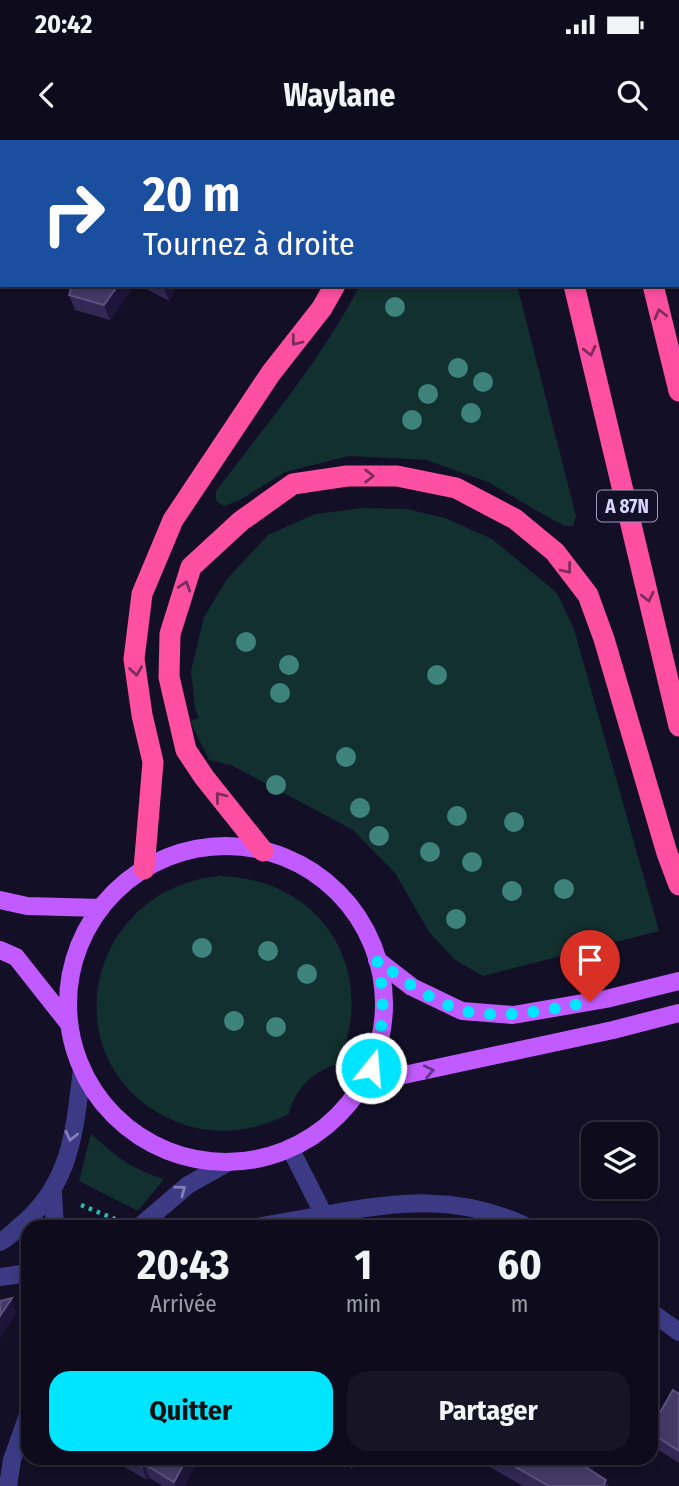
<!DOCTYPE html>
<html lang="fr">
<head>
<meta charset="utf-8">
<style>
	:root { --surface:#0e0b1c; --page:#171425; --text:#f1f3f6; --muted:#9b9ba3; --line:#2e2b3b; --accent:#00e5ff }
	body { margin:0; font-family:"Fira Sans Condensed",sans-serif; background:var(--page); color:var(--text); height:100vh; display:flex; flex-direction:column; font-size:26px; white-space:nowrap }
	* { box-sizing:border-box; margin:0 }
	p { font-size:23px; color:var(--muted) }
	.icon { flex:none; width:38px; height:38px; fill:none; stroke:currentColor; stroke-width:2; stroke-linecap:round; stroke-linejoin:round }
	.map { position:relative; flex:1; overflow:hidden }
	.panel { position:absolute; left:21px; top:1080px; width:637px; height:245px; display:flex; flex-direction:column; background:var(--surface); border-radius:21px; box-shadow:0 4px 10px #0003,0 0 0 2px var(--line) }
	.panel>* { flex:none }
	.guide { position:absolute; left:0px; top:0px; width:679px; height:147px; box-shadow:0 4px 10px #0003,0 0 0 2px var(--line); background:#1a4fa0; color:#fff; overflow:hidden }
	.controls { position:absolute; left:581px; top:982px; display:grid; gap:14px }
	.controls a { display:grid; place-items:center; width:77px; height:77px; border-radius:14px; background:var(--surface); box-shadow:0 4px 10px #0003,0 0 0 2px var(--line); font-size:35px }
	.pin { position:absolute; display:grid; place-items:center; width:60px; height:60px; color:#fff; margin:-72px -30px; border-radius:50% 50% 50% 0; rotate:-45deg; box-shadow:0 0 7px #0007 }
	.pin .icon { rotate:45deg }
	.me { position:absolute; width:77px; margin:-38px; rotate:17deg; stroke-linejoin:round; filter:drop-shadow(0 0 5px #0008) }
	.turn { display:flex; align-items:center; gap:24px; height:147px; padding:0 28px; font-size:32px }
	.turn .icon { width:91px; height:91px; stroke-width:2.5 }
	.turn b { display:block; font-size:49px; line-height:60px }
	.eta { display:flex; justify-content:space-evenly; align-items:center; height:119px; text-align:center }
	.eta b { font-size:42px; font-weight:700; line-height:49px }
	.primary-button { display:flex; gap:14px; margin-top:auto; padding:14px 28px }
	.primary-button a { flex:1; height:80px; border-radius:21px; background:var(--accent); color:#111; font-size:28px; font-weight:700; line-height:80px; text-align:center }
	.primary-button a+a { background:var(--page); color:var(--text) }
	.status { display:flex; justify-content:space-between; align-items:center; height:49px; padding:0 35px; background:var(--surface); direction:ltr }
	.status svg { height:19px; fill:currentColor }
	header { display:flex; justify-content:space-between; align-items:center; height:91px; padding:0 28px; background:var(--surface); font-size:32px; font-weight:700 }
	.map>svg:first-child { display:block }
</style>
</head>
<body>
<div class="status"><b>20:42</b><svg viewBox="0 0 49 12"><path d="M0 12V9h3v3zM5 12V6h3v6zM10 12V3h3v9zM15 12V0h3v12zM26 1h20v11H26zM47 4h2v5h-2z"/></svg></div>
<header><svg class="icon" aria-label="back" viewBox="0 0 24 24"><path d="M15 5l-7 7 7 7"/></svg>Waylane<svg class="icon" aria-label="search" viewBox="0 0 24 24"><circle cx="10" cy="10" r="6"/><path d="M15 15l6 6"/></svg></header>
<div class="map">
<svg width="679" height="1346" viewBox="0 0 679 1346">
	<rect width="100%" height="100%" fill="#130f26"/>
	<path fill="#12302f" d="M360,145H517L576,376L573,386H565L546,376L488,342L426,320L349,316L285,332L240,360L224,366L216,361V351C266,285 322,219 360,145Z
		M363,368L407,369L445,378L492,399L557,453L574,489L659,791L483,836L455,820L429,792L395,733L353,690L231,625L209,620L190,581L199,578L195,568L191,531L204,477L227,439L268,395L315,374Z
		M219,736C321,738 380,830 338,924C315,929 293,951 289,974C253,992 215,997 177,982C49,930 82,750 219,736Z
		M91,994C118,1018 130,1028 164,1039L138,1071L79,1041Z"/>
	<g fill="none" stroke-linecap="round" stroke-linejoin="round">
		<path stroke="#2fb8b0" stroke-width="4.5" stroke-dasharray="3.5 5" stroke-linecap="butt" d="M81,1065L115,1079"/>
		<path stroke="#3d3a85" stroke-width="18" d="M233,2L237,0
			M0,102L2,101
			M290,1008L324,1075C398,1061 459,1054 528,1087
			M53,1053L55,1087
			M139,1087L188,1045L229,1022
			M256,1087L324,1075
			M0,1102C10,1097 17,1088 25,1082C72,1040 75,987 82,929
			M0,1137L28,1133
			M651,1172L679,1192
			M8,1346L12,1320L28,1275"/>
		<path stroke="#c25bff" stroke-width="18" d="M68 864a158 158 0 1 1 316 0a158 158 0 1 1-316 0Z
			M0,760L27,766L101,768
			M0,810L16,817L69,884
			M377,820L412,847L462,871L513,875L606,859L679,841
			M362,944L613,890L679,873"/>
		<path stroke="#ff4fa3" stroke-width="21" d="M538,0V2
			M617,0L618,2
			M402,2V0
			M574,145L679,586
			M653,145L679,251
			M263,711L204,637L186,610L169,537L170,494L191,427L241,381L293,344L347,336H397L456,348L515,379L555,412L588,455L604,499L667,713L679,745
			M144,729L153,622L142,575L134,519L142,454L173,380L271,233L322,168L335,145"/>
	</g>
	<g fill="#3d827b">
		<circle cx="395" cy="167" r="10"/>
		<circle cx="458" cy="228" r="10"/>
		<circle cx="483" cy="242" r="10"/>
		<circle cx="428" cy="254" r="10"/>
		<circle cx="471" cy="273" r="10"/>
		<circle cx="412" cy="280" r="10"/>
		<circle cx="246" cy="502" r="10"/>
		<circle cx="289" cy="525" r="10"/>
		<circle cx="437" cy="535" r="10"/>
		<circle cx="280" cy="553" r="10"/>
		<circle cx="346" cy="617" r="10"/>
		<circle cx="276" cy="645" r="10"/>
		<circle cx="360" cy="668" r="10"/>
		<circle cx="457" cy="676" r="10"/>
		<circle cx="514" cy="682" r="10"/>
		<circle cx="379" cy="696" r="10"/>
		<circle cx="430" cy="712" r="10"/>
		<circle cx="472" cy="722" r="10"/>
		<circle cx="564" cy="749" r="10"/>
		<circle cx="512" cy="751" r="10"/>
		<circle cx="456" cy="779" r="10"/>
		<circle cx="202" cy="808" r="10"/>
		<circle cx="268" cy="811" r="10"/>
		<circle cx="307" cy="834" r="10"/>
		<circle cx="234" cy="881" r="10"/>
		<circle cx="276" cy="887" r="10"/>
	</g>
	<path fill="#312854" d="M0,0H26V2H2V6H0Z
		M72,145H135L110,180L75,170L69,155Z
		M139,145H177L169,161Z
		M679,1254V1323L654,1307L651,1298V1288Z
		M116,1318H200L184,1346H163L149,1338L147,1340L118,1323Z
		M334,1318H359L352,1329Z
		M360,1318H378L374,1326Z
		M474,1318H589L595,1333L609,1346H523Z"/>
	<path fill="#1d163a" d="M118,145H135L110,180L104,165Z
		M164,145H177L169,161L163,146Z
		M12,1158L17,1172L0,1198V1176Z
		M187,1318H200L184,1346H175L174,1342Z
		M348,1318H359L352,1329Z
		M371,1318H378L374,1326Z
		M588,1318H589L596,1336L584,1326Z
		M144,1324L149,1338L147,1340L142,1327Z"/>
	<path fill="#433a66" stroke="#5a527e" stroke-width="2" d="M72,145H118L104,165L69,155Z
		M12,1158L0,1176V1161Z
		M673,1250L679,1254V1311L651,1293V1288Z
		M128,1318H187L174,1342L144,1324L142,1327Z
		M500,1318H588L584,1326L606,1340L603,1346H549Z"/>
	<defs><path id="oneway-chevron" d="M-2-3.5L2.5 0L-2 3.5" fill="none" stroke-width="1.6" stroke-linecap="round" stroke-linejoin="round" transform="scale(1.75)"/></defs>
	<g stroke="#7d2c5e">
		<use href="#oneway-chevron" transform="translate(660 174) rotate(-104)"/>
		<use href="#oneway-chevron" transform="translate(296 201) rotate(128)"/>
		<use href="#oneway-chevron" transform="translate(590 211) rotate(76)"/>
		<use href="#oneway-chevron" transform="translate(369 336)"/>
		<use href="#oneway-chevron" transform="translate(567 429) rotate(52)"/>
		<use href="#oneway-chevron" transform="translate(185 446) rotate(-72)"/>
		<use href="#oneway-chevron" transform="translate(648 457) rotate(77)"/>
		<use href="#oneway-chevron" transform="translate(136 531) rotate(82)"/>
		<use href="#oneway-chevron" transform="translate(220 657) rotate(-129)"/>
	</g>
	<use stroke="#623188" href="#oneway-chevron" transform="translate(429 931) rotate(-11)"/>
	<g stroke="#837fbc">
		<use href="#oneway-chevron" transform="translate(71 996) rotate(103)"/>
		<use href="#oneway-chevron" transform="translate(181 1050) rotate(-37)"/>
	</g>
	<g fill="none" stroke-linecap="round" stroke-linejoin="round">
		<path stroke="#00e5ff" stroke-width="12" stroke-dasharray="0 21.6" d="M371,928C384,891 386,858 377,820C403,840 429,860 461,870C495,881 555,869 590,862"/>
	</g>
	<g text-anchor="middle" stroke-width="5" stroke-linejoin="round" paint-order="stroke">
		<rect fill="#130f26" stroke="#9e99be" stroke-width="2" x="597" y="350.5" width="60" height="31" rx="5"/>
		<g font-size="19" font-weight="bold" fill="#d9d4ff">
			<text x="627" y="373">A 87N</text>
		</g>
	</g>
</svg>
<div class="controls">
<a><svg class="icon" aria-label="layers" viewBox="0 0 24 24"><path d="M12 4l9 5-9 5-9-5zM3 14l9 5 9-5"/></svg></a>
</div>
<div class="pin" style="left:590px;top:862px;background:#d93025"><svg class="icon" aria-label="arrive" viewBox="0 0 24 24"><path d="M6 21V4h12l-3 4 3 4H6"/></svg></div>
<svg class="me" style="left:371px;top:928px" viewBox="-20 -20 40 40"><circle r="17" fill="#00e5ff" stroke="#fff" stroke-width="3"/><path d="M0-11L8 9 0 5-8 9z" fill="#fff"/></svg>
<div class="guide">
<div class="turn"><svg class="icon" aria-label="right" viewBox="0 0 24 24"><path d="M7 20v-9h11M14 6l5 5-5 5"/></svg><div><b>20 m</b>Tournez à droite</div></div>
</div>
<section class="panel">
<div class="eta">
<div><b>20:43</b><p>Arrivée</p></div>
<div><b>1</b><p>min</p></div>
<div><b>60</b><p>m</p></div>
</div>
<div class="primary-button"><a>Quitter</a><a>Partager</a></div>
</section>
</div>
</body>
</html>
